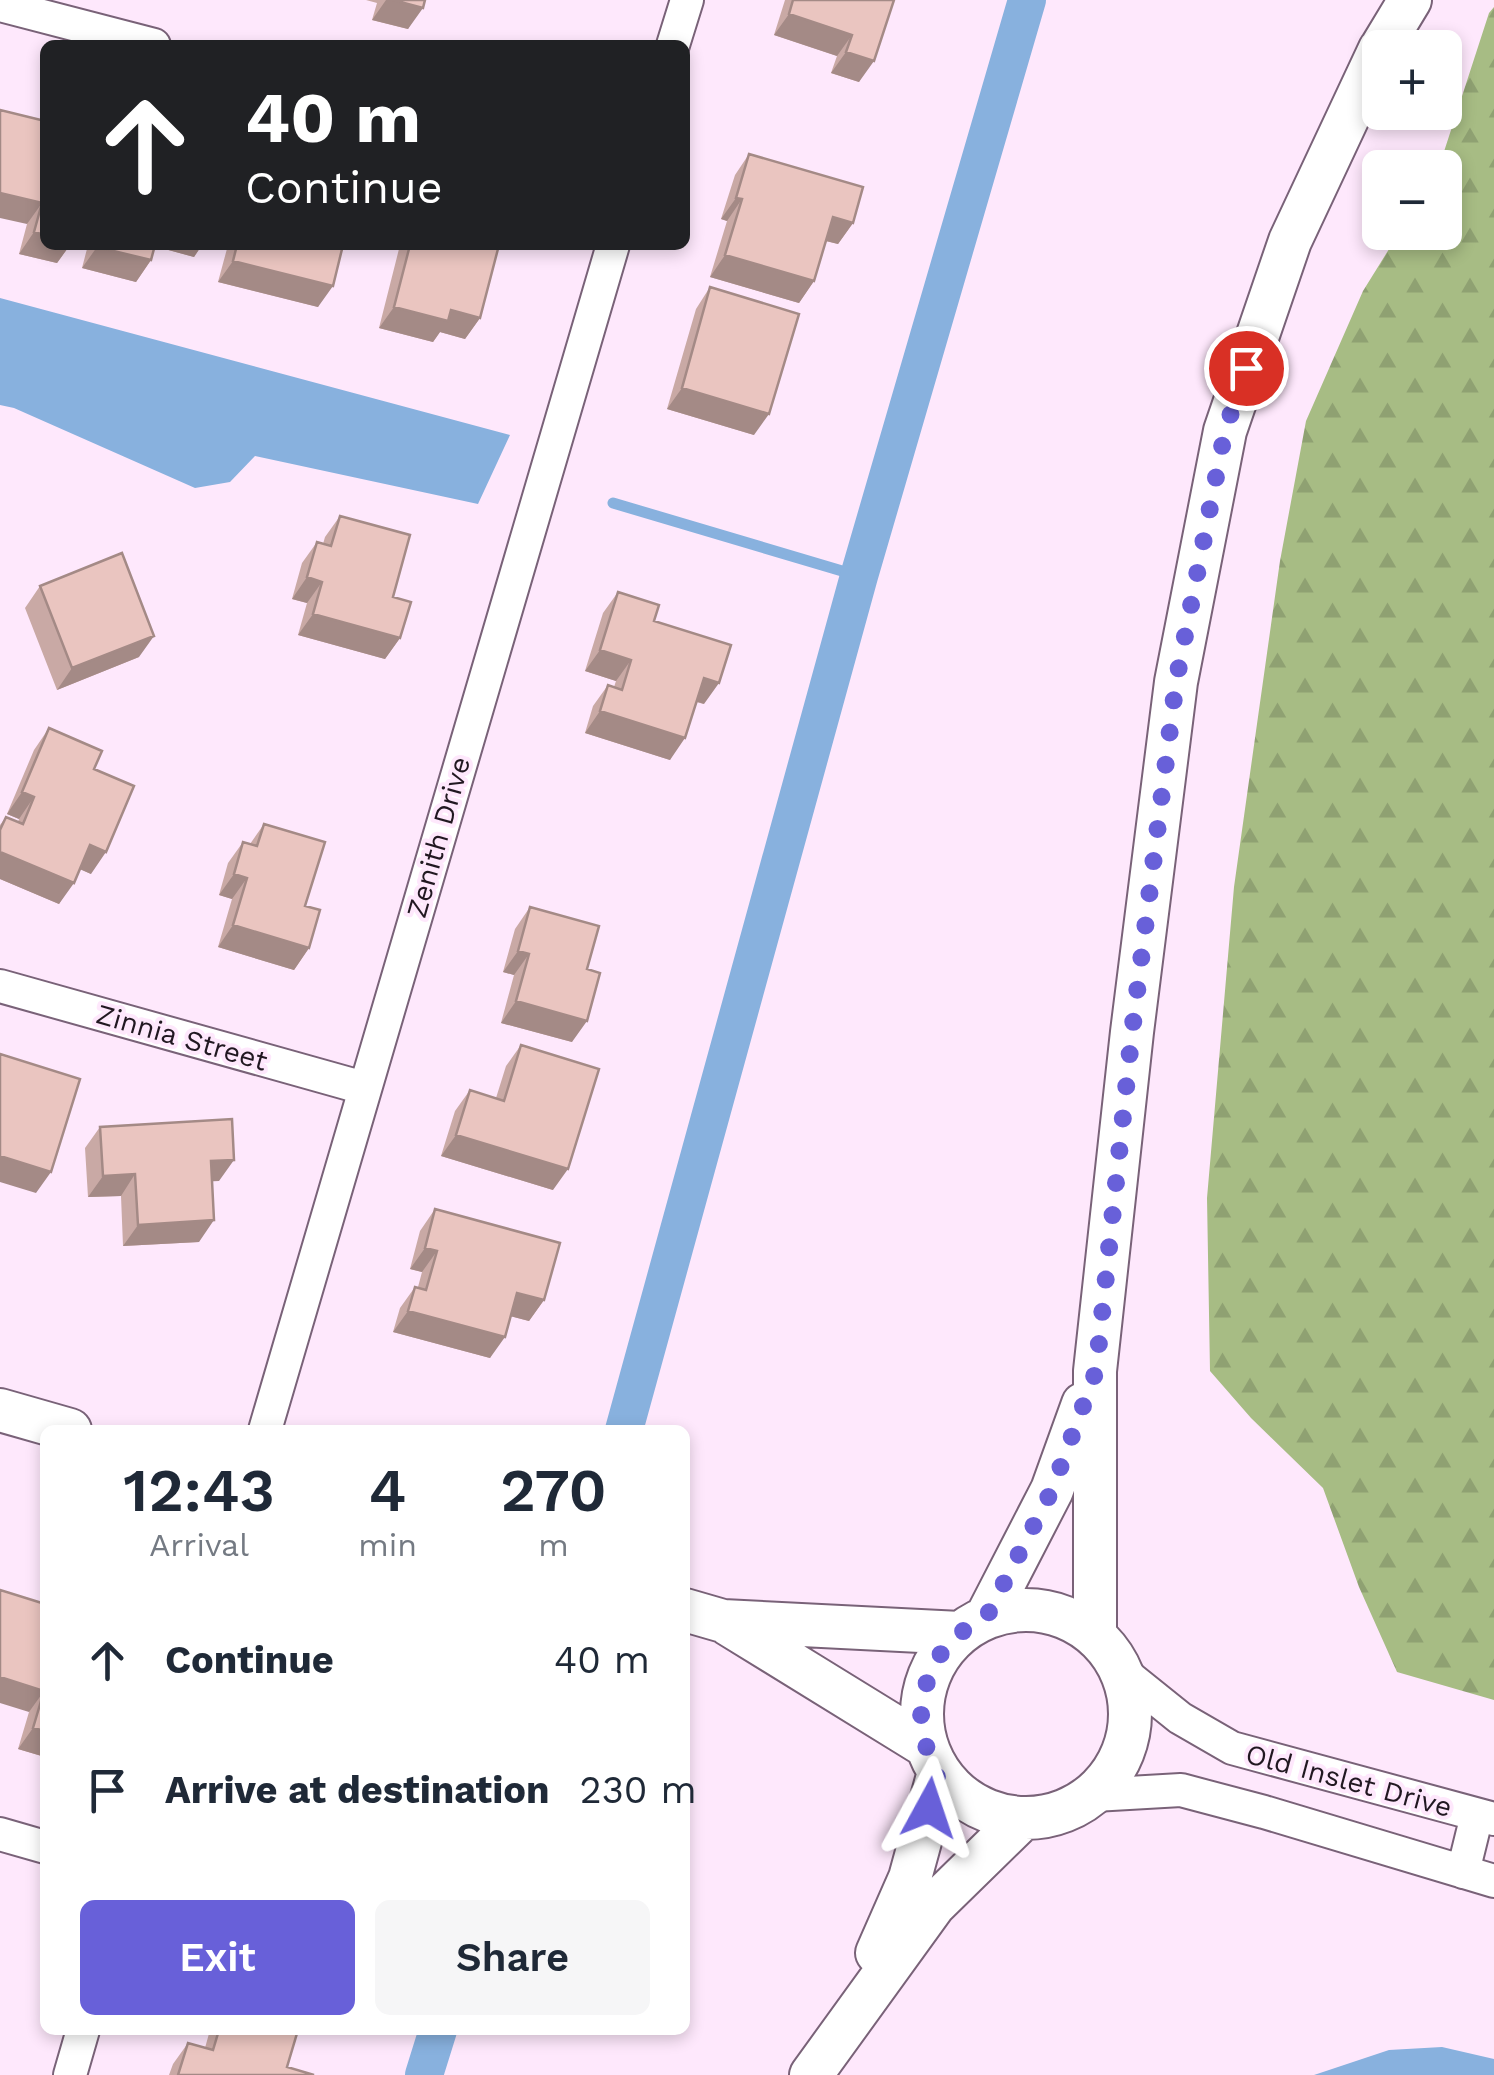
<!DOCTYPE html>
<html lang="en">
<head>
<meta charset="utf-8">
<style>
	:root { --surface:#fff; --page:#f6f6f7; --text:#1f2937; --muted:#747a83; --accent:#6860d9 }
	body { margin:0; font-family:"Work Sans",sans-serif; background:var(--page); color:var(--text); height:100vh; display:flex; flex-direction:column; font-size:38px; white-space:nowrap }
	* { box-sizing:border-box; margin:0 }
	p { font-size:32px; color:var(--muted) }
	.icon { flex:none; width:55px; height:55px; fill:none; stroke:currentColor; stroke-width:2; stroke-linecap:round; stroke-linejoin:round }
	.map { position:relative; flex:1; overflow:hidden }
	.panel { position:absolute; left:40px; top:1425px; width:650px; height:610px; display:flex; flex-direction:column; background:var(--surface); border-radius:15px; box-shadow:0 5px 15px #0003 }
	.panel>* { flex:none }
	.hud { position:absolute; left:40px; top:40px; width:650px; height:210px; border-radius:15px; box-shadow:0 5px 15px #0003; background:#202124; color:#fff; overflow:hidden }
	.buttons { position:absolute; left:1362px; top:30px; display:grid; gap:20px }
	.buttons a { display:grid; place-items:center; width:100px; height:100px; border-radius:15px; background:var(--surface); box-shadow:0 5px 15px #0003; font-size:50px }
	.pin { position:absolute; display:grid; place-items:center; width:85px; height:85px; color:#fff; margin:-42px; border:5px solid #fff; border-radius:50%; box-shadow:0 2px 10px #0007 }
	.me { position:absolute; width:110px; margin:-55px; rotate:5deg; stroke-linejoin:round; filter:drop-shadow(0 0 8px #0008) }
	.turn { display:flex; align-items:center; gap:35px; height:210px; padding:0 40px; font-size:45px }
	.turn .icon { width:130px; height:130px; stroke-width:2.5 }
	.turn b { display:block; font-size:70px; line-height:85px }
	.eta { display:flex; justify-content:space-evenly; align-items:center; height:170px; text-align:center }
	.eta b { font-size:60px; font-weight:600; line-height:70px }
	.button { display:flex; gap:20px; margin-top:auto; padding:20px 40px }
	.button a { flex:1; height:115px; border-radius:15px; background:var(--accent); color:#fff; font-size:40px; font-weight:600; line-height:115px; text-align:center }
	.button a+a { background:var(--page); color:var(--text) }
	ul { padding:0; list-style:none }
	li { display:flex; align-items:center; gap:30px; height:130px; padding:0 40px }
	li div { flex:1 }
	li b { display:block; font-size:38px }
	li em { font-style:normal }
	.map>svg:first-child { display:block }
</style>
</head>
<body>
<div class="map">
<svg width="1494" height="2075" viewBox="0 0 1494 2075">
	<defs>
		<pattern id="forest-firs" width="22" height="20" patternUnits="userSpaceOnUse" patternTransform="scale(2.5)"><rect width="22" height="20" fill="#a7bc84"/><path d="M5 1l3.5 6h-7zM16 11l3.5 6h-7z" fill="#8fa172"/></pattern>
	</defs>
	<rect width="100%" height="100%" fill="#fee8fc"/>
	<path fill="url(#forest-firs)" d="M1494,7V1700L1397,1672L1359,1587L1323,1488L1251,1418L1210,1371L1207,1198L1234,887L1280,561L1306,421L1363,291L1399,233L1445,232V168L1439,167L1489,13Z"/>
	<path fill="#88b1de" d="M0,298L510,435L478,504L255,456L230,482L195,488L14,408L0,405Z
		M1442,2047L1494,2059V2075H1314L1389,2050Z"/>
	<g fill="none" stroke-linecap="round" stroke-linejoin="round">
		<path stroke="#88b1de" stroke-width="11" d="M613,503L859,576"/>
		<path stroke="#88b1de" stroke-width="38" d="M624,1430L859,576L1027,0
			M424,2075L438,2030"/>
		<defs>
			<path id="minor" d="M0,5L154,45
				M673,45L687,0
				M0,986L364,1088
				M265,1430L613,245
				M1124,1673L1180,1718L1232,1748L1494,1819
				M1094,1795L1181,1790L1264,1812L1494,1881
				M0,1834L45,1847
				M1463,1872L1477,1815
				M70,2075L83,2030"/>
			<path id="tertiary" d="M1381,48L1410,0
				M0,1410L70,1430
				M922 1714a104 104 0 1 1 208 0a104 104 0 1 1-208 0Z
				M685,1610L723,1621L960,1633
				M987,1616L1052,1490L1083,1404
				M728,1624L926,1746
				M1095,1633V1371L1132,1032L1176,682L1225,431L1290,241L1380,49
				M877,1953L910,1878L939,1772
				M811,2075L934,1905L1021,1820"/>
		</defs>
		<use href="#minor" stroke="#796278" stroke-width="36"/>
		<use href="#tertiary" stroke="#796278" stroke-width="46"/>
		<use href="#minor" stroke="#fff" stroke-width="32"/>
		<use href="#tertiary" stroke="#fff" stroke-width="42"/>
	</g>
	<path fill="#c9a9a5" d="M366,0H425L408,29L372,20L377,3Z
		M785,0H894L859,82L831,73L837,56L774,35Z
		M45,121V245H70L57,263L19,254L27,224Z
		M749,154L853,223L838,244L826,241L814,281L799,303L710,277L727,221L721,219L735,175Z
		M88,245H202L194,257L154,246L151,260L136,282L82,268Z
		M228,245H343L318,307L218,282Z
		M400,245H499L480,318L465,339L440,332L433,342L379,328Z
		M710,287L754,435L667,409L696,309Z
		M340,516L393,597L400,638L385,659L298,635L307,603L292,599L302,563L317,542L323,544L325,537Z
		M40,586L139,657L57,690L25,608Z
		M618,592L654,621L704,704L696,702L670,760L585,733L593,706L608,685L614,687L616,681L585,671L603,613Z
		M49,728L94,769L91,874L80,869L59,904L0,879V825L6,817L18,822L19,819L7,814L34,750Z
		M264,824L305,906L309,948L294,970L218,947L232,899L219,895L228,863L243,842L250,844Z
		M530,907L587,969L572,1042L501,1023L514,975L503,972L515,929Z
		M521,1045L553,1190L441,1156L455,1111L470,1090L496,1098L506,1066Z
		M100,1127L219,1181H212L199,1242L123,1246L121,1196L88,1197L85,1148Z
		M435,1209L544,1300L529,1321L510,1316L490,1358L393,1332L400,1308L415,1287H418L422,1272L410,1269L420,1231Z
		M45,1604V1757L18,1749L29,1712Z
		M210,2030H298L287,2067L314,2075H169L173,2064L188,2043L205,2048Z"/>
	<path fill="#a48a86" d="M386,0H393L423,8L408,29L372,20Z
		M789,14L852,35L837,56L774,35Z
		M846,52L874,61L859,82L831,73Z
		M0,193L42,203L27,224L0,218Z
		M736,198L742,199L727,221L721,219Z
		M833,217L853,223L838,244L818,239Z
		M34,232L45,235V245H70L57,263L19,254Z
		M150,245H202L194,257Z
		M97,247L151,260L136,282L82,268Z
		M725,255L814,281L799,303L710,277Z
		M233,261L333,286L318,307L218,282Z
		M394,307L451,310L480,318L465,339L440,332L433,342L379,328Z
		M682,388L769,414L754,435L667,409Z
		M307,577L322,582L307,603L292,599Z
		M313,614L400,638L385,659L298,635Z
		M154,636L139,657L57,690L72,668Z
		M600,650L631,660L616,681L585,671Z
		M704,678L719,683L704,704L689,699Z
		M600,711L685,738L670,760L585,733Z
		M22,792L34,797L19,819L7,814Z
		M90,845L106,852L91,874L75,867Z
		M0,852L74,883L59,904L0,879Z
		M234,874L247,878L232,899L219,895Z
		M233,925L309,948L294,970L218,947Z
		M518,951L529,954L514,975L503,972Z
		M516,1001L587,1021L572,1042L501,1023Z
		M456,1135L568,1169L553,1190L441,1156Z
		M0,1156L51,1172L36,1193L0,1182Z
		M234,1160L219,1181L196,1182L211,1161Z
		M135,1174L121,1196L88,1197L103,1176Z
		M214,1220L199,1242L123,1246L138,1225Z
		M425,1248L437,1251L422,1272L410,1269Z
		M517,1293L544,1300L529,1321L502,1314Z
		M408,1311L505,1337L490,1358L393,1332Z
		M0,1677L44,1691L29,1712L0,1703Z
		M33,1728L45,1731V1757L18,1749Z"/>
	<path fill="#eac5c0" stroke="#a48a86" stroke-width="2.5" d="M393,0H425L423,8Z
		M793,0H894L874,61L846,52L852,35L789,14Z
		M0,110L45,121V235L34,232L42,203L0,193Z
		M749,154L863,187L853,223L833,217L814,281L725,255L742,199L736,198Z
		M98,245H155L151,260L97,247Z
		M237,245H343L333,286L233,261Z
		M410,245H499L480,318L451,310L448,321L394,307Z
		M710,287L799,314L769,414L682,388Z
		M340,516L410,535L393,597L411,602L400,638L313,614L322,582L307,577L317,542L331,546Z
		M122,553L154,636L72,668L40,586Z
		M618,592L659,605L654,621L731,645L719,683L704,678L685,738L600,711L608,685L622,690L631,660L600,650Z
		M49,728L102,751L94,769L134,786L106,852L90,845L74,883L0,852V830L6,817L23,824L34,797L22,792Z
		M264,824L325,842L305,906L320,910L309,948L233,925L247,878L234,874L243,842L257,846Z
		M530,907L599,926L587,969L600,973L587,1021L516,1001L529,954L518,951Z
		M521,1045L599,1069L568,1169L456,1135L470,1090L504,1101Z
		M0,1054L80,1079L51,1172L0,1156Z
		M232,1119L234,1160L211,1161L214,1220L138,1225L135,1174L103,1176L100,1127Z
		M435,1209L560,1243L544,1300L517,1293L505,1337L408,1311L415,1287L426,1290L437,1251L425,1248Z
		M0,1590L45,1604V1731L33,1728L44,1691L0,1677Z
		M219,2030H298L287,2067L314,2075H178L188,2043L213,2050Z"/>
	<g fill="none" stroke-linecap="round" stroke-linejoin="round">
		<path stroke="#6860d9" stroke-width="18" stroke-dasharray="0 32.4" d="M929,1808L938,1772L926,1746L921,1716L925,1687L938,1657L960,1633L987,1616L1052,1490L1096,1371L1132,1032L1176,682L1225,431L1246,368"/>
	</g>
	<g text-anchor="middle" stroke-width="8" stroke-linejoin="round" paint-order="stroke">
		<g font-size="28" fill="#211821" stroke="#fee8fc">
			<text transform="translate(438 837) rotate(-74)" y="10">Zenith Drive</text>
			<text transform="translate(182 1037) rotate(16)" y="10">Zinnia Street</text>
			<text transform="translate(1349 1780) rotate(15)" y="10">Old Inslet Drive</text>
		</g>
	</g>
</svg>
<div class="buttons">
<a>+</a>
<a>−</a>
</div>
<div class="pin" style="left:1246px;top:368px;background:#d93025"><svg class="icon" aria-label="arrive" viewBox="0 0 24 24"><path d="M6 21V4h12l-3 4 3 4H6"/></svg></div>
<svg class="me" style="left:929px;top:1808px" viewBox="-20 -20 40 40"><path d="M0-17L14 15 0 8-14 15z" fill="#6860d9" stroke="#fff" stroke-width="4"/></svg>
<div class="hud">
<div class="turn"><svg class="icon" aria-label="ahead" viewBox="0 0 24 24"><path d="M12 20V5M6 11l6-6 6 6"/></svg><div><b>40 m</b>Continue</div></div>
</div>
<section class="panel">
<div class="eta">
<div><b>12:43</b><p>Arrival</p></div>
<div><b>4</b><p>min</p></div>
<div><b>270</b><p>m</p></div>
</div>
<ul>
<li><svg class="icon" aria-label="ahead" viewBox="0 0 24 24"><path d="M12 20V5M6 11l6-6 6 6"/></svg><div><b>Continue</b></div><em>40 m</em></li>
<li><svg class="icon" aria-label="arrive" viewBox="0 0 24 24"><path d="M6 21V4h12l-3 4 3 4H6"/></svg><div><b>Arrive at destination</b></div><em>230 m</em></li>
</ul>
<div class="button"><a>Exit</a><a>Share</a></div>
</section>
</div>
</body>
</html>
